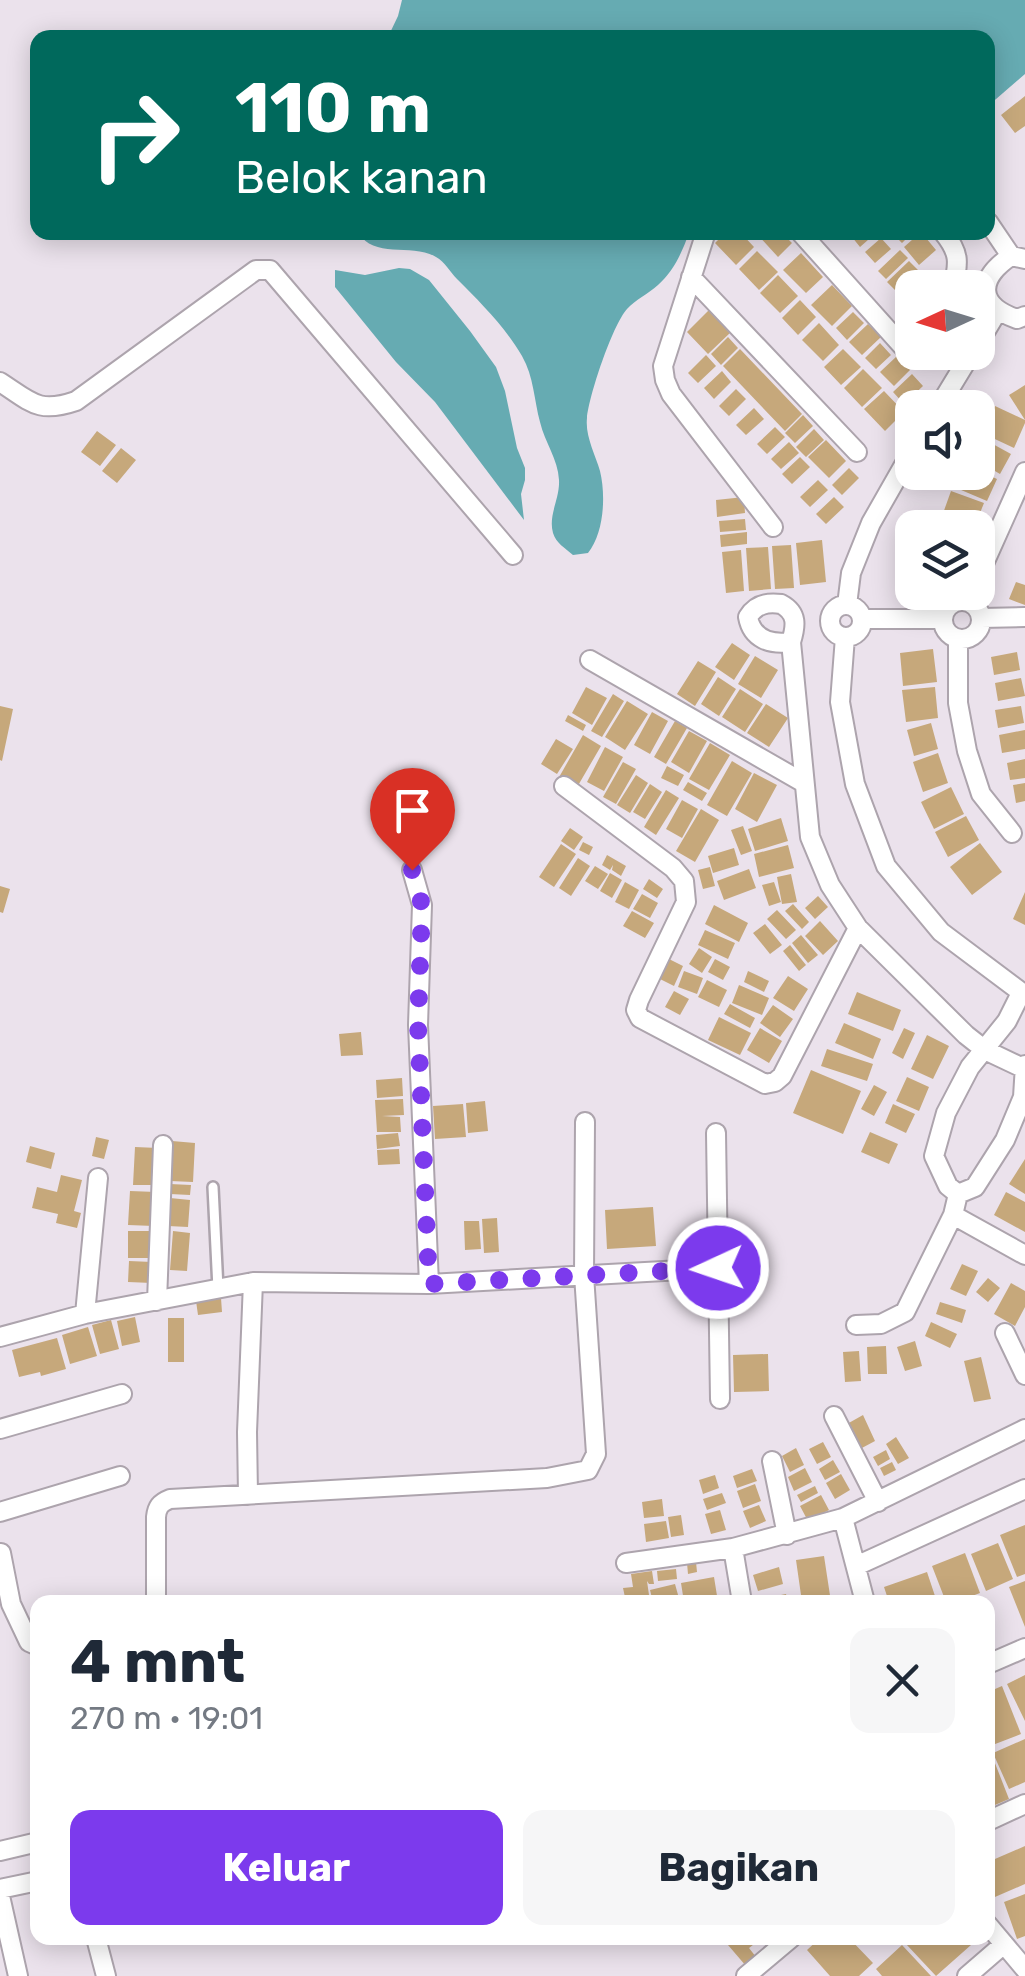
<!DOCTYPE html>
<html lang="id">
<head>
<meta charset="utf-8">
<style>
	:root { --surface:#fff; --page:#f6f6f7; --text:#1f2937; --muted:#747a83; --accent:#7c3aed }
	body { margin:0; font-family:Rubik,sans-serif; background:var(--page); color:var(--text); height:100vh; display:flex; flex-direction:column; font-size:38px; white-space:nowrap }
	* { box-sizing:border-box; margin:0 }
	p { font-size:32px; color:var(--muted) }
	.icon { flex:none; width:55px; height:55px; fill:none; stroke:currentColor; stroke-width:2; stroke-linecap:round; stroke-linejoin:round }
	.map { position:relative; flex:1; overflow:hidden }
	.drawer { position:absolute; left:30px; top:1595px; width:965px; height:350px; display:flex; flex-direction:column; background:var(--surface); border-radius:20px; box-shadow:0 5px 25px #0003 }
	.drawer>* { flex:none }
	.hud { position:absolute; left:30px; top:30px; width:965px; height:210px; border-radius:20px; box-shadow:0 5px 25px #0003; background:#00695c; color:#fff; overflow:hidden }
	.needle { width:65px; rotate:266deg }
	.fabs { position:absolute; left:895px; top:270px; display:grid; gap:20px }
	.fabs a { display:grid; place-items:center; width:100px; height:100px; border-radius:20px; background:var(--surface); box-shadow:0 5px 25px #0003; font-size:50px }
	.pin { position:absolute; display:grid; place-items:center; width:85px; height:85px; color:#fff; margin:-102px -42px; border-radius:50% 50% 50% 0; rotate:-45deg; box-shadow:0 0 10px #0007 }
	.pin .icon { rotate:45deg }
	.me { position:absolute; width:110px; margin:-55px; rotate:267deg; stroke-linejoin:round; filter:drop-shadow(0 0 8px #0008) }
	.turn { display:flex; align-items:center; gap:35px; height:210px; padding:0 40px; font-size:45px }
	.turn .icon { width:130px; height:130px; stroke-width:2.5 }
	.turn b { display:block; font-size:70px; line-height:85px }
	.round { display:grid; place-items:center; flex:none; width:105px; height:105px; border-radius:20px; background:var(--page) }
	.overview { display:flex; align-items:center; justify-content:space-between; height:170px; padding:0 40px }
	h1 { font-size:60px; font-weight:700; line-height:75px }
	.button { display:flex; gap:20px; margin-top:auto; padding:20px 40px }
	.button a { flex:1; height:115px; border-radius:20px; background:var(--accent); color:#fff; font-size:40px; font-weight:700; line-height:115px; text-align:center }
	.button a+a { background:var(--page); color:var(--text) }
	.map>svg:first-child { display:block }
</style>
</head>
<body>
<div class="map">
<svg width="1025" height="1976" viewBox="0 0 1025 1976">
	<rect width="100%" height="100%" fill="#ebe2ec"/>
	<path fill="#66abb2" d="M402,0H1025V74L988,106V38H875L796,32L775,38L388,37L398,16Z
		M359,233H689C682,252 674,271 658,285C648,294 635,300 627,309C612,326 589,396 587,418C585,436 595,454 600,471C606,496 604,533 588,553L573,555C565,548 556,543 553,533C548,515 560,499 559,480C558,459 545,443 540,422C534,400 534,377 522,356C506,328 480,302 457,279C450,272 445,262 436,257C413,243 373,259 359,233Z
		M399,268L410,269L429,280L470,331L496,367L505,391L517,448L525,468V480L521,494L524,520L435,402L396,362L335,287V270L365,275Z"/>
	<path fill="#c6a87b" d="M1025,96V126L1015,133L1001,115Z
		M726,232H740L754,247L736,265L715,243Z
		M755,232H781L792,243L778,257Z
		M848,232H877L860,247Z
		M891,232H913L902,243Z
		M921,232L936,250L919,265L904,247Z
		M881,238L891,249L875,263L865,252Z
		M900,250L908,258L886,279L878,271Z
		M757,251L778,272L759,290L739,269Z
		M801,253L823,277L806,293L783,270Z
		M909,261L918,270L896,291L887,282Z
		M778,275L798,296L780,313L760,293Z
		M832,285L852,306L832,326L811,305Z
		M800,300L816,317L798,335L782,318Z
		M709,310L731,332L708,354L687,332Z
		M853,312L864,323L847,340L836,328Z
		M819,323L839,345L823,361L802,340Z
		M868,324L881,337L862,355L849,342Z
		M728,337L738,348L721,365L711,354Z
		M880,343L891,355L876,369L865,358Z
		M740,349L802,414L785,431L723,366Z
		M843,349L861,367L841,385L824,367Z
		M706,355L716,366L698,383L688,373Z
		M897,356L910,370L894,386L880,372Z
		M863,369L882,388L862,407L844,388Z
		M722,371L731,382L714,399L704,388Z
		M912,374L923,386L904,404L893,392Z
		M1025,385V423L1014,448L982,433L995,406L1025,420L1009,395Z
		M736,389L746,399L729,416L719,406Z
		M884,391L904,412L885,431L864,409Z
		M754,408L764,419L746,435L736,425Z
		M803,415L813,426L795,443L785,433Z
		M775,427L785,437L767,454L757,444Z
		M814,429L824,440L806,457L796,447Z
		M97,431L116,445L100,466L81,452Z
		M980,437L1011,454L1000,474L978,461V442Z
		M826,440L846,461L829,478L808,457Z
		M789,442L799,453L781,469L771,459Z
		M121,448L136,460L117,483L102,471Z
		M800,457L810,467L792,484L782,474Z
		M849,468L859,478L842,495L832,485Z
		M978,470L997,479L987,501L954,487L960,472H978Z
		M818,480L828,490L810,507L800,497Z
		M951,491L984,503L974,528H964L941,519Z
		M744,497L745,513L717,517L716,500Z
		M834,497L844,507L826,524L816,514Z
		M745,519L746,530L720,532L719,521Z
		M747,532V544L721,547L720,535Z
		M822,540L826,582L800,585L796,543Z
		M791,545L794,588L775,589L772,546Z
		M768,547L771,589L749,591L746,548Z
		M741,550L744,591L726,593L722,552Z
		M1016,582L1025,585V605L1009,599Z
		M732,643L750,655L734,680L715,667Z
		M933,649L937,682L903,686L900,653Z
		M1017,652L1020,670L994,675L991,657Z
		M755,656L778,670L761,698L738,684Z
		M698,661L716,672L695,706L677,694Z
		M718,677L736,689L719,716L701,704Z
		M1021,678L1025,696L998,701L995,683Z
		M586,687L607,698L592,725L572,713Z
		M935,687L938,718L906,722L902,690Z
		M740,689L763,704L745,732L722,717Z
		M613,694L624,701L602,737L591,731Z
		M627,701L648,714L625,750L605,737Z
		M766,704L788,718L769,747L747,733Z
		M0,706L13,709L2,761L0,760Z
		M1021,706L1024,723L998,728L995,710Z
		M652,712L668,721L650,754L634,745Z
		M568,715L586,725L583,731L565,721Z
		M675,721L687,728L666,764L654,757Z
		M931,723L938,749L914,756L907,730Z
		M1025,730V749L1002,753L999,735Z
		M689,731L707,741L689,773L671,762Z
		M583,735L601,746L576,789L558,779Z
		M556,739L573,749L557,774L541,764Z
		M710,743L730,755L709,790L689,779Z
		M605,747L623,757L604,791L587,782Z
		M938,753L948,783L923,792L913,762Z
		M1025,759V778L1010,780L1007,763Z
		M732,761L752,773L727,816L707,805Z
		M623,762L636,769L616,804L603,797Z
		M667,766L684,775L678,786L661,778Z
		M754,773L777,785L757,822L735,809Z
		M636,775L648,783L630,813L617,805Z
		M688,782L707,793L702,801L683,790Z
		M1025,783V801L1016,803L1013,785Z
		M650,784L662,792L645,819L633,812Z
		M951,787L964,814L934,829L921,802Z
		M666,790L679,798L656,835L644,827Z
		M682,800L698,809L682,838L666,829Z
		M701,809L719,820L695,862L676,851Z
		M966,816L979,840L948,857L935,832Z
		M781,818L788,841L755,851L748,829Z
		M743,826L752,851L741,855L731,830Z
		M570,828L583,837L574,850L561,841Z
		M583,842L593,847L589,855L579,850Z
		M980,843L1002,872L972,895L950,867Z
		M561,844L576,854L554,887L539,877Z
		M788,845L794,868L759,877L754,854Z
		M734,848L739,865L713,873L708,856Z
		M607,855L626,866L621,876L612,870L613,865L610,870L602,865Z
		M578,858L590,866L571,896L559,888Z
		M595,866L608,874L598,889L585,881Z
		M710,867L715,886L703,889L698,870Z
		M749,869L756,888L724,900L717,881Z
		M610,873L622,880L612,898L600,891Z
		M791,874L797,902L782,904L777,877Z
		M649,879L663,889L657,898L643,889Z
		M625,882L639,890L629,909L615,902Z
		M774,882L781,902L769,906L762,885Z
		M0,886L10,889L3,913L0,912Z
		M1025,892V925L1013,919Z
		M642,894L658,903L650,918L633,909Z
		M818,896L828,907L815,919L805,908Z
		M793,904L809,922L802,929L785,911Z
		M714,905L748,923L739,942L705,924Z
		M777,910L796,930L786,939L767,919Z
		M632,911L654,923L645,938L623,926Z
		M820,921L838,941L823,955L805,936Z
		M765,924L782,945L770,954L753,933Z
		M705,930L735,943L728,959L698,945Z
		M801,935L818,955L808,963L792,943Z
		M790,945L806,965L799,971L783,951Z
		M699,948L712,957L702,973L689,964Z
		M669,959L683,966L674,986L660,979Z
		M715,959L730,967L723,980L708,972Z
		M684,971L703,978L697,994L678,987Z
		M748,971L769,981L764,992L744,982Z
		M788,976L808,989L794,1011L773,998Z
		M707,980L727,990L719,1007L698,997Z
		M739,985L769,998L762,1015L732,1003Z
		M674,991L689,999L680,1015L665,1007Z
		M857,992L901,1010L893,1031L848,1014Z
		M730,1004L755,1018L750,1028L724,1014Z
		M773,1005L793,1019L780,1037L760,1023Z
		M719,1017L751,1033L740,1055L708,1040Z
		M844,1023L881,1039L873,1059L835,1043Z
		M760,1028L782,1041L769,1063L747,1050Z
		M904,1028L915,1033L903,1059L892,1053Z
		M361,1032L363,1055L341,1056L339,1034Z
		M927,1035L949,1046L933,1079L911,1069Z
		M827,1049L873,1064L867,1081L821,1066Z
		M811,1070L861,1091L843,1134L793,1113Z
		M907,1077L929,1087L919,1111L896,1101Z
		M402,1078L403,1096L377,1098L376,1080Z
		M874,1085L887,1092L874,1116L861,1109Z
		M403,1099L404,1115L382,1116L400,1117L401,1132H377L375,1100Z
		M485,1101L488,1131L468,1133L466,1103Z
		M463,1104L466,1137L435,1139L433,1106Z
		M893,1104L915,1114L906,1133L885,1123Z
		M870,1132L898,1144L889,1164L861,1152Z
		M398,1133L400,1146L377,1149L376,1135Z
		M96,1137L109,1140L104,1159L92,1156Z
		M172,1141L195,1143L193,1182L170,1181Z
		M30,1146L55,1153L51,1169L26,1162Z
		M135,1147L158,1148L156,1185H133Z
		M399,1149L400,1164L378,1165L377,1150Z
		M1025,1159V1194L1009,1184Z
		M61,1175L82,1180L74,1211L81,1213L77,1228L56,1223L58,1214L32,1208L37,1187L57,1192Z
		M170,1184L191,1185L190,1195L170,1194Z
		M130,1191L156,1192L154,1226L128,1225Z
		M1006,1192L1025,1202V1232L994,1215Z
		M170,1198L190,1200L188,1227L168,1226Z
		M653,1207L656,1246L607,1249L605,1210Z
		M497,1218L499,1252L484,1253L482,1219Z
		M464,1221H479L481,1249L465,1250Z
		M128,1231H153V1258H128Z
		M173,1231L190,1233L187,1271L170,1270Z
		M129,1261L152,1262V1283L128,1282Z
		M962,1264L978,1271L966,1296L950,1289Z
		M988,1278L1000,1288L988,1302L976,1292Z
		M1011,1283L1025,1291V1307L1015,1326L994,1314Z
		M221,1298L222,1312L198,1315L196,1301Z
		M940,1302L966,1310L962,1323L936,1314Z
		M135,1317L140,1342L122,1346L117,1321Z
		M168,1318H184V1362H168Z
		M111,1320L119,1349L100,1354L92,1325Z
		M931,1322L957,1334L950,1348L925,1336Z
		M88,1327L97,1356L70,1364L62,1335Z
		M57,1338L66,1369L41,1376L40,1372L19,1377L12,1350Z
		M915,1341L922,1366L905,1371L897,1347Z
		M886,1346L887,1374H868L867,1347Z
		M859,1351L861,1381L845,1382L843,1352Z
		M768,1354L769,1391L734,1392L733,1355Z
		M981,1357L991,1399L974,1402L964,1361Z
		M863,1415L875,1441L860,1449L847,1424Z
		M896,1437L909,1458L898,1464L886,1444Z
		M823,1442L831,1457L817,1464L809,1449Z
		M796,1448L804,1465L790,1472L782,1456Z
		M886,1450L890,1459L878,1466L873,1457Z
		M833,1460L840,1472L825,1480L819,1469Z
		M892,1462L896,1470L884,1476L880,1468Z
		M805,1468L812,1482L794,1491L788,1477Z
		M752,1469L757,1481L737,1488L733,1476Z
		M841,1474L850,1490L835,1499L826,1483Z
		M715,1475L719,1488L703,1494L699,1480Z
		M755,1484L761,1501L743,1508L737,1491Z
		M815,1486L818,1493L801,1502L797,1495Z
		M722,1493L726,1503L707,1510L703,1499Z
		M821,1495L829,1510L808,1521L800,1506Z
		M662,1499L664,1516L644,1518L642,1502Z
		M759,1505L766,1521L750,1528L743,1511Z
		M720,1510L726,1530L711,1534L705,1514Z
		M681,1515L684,1535L671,1537L668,1517Z
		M666,1521L669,1538L646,1542L644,1524Z
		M1025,1525V1574L1017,1577L1000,1535Z
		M998,1543L1013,1579L986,1591L971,1554Z
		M965,1553L980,1593L956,1602H946L932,1566Z
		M824,1556L831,1602H802L796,1560Z
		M696,1562L697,1572L688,1574L687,1563Z
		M779,1567L783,1584L758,1591L753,1575Z
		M676,1569L677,1579L658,1581L657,1571Z
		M652,1571L654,1584H649L647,1581L650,1602H626L623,1588L633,1587L631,1574Z
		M927,1572L937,1602H889L884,1587Z
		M714,1577L718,1602H684L681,1583Z
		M1025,1581V1627L1009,1587Z
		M675,1584L680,1602H653L650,1590Z
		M786,1594L788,1602H767L766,1598Z
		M1025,1675V1721L1007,1684Z
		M1002,1686L1021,1734L990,1746L988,1739V1692Z
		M1025,1739V1782L1009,1789L993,1753Z
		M991,1753L1009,1799L988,1808V1754Z
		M1025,1846V1884L988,1900V1862Z
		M1025,1894V1936L1017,1939L1004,1902Z
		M722,1938H773L765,1943L762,1938L749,1948L756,1957L746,1966Z
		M820,1938H849L873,1963L859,1976H830L807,1950Z
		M913,1938H963L971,1945L936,1976L906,1944Z
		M902,1945L931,1976H882L876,1969Z"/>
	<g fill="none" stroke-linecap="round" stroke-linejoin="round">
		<defs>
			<path id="lane" d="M213,1187L218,1289"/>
			<path id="street" d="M988,222L1011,256
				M706,232L663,366L665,380L671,394L773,527
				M800,232L905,349L912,352
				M943,232C960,253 959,262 953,288
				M1025,259L1011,256C977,279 977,305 1017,319L1025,316
				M691,277L857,452
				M978,344L997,312
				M0,382C31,402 38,414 76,401L256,270H270L513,555
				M938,408L972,352
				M978,577L1025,472
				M943 620a19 19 0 1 1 38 0a19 19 0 1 1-38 0Z
				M847,605L851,573L871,523L912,451
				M830 621a16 16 0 1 1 32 0a16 16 0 1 1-32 0Z
				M981,618L1025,617
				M862,619H943
				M845,637L840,702L855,784L886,866L941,932L1025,995
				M958,639V703L967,751L981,794L1012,833
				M791,642C770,645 752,639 748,617C756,604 767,602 781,604C798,613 796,626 791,642L810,837L830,885L858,928L966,1035L985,1050L1025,1069
				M590,660L804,783
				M564,786L673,868L684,881L686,902L639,1000L636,1010L640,1018L765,1084L775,1082L782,1076L858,928
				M412,870L422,905L418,1025L429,1284
				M716,1133L720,1399
				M958,1194L948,1186L934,1156L946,1113L970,1067L1007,1021L1021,993
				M958,1194L975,1187L1005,1140L1023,1097L1025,1065
				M953,1215L1025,1255
				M157,1301L163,1145
				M85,1314L98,1178
				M856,1325L881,1324L905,1312L953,1215L958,1194
				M1005,1333L1025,1375
				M0,1337L85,1314L253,1282L429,1284L718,1268
				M834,1416L878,1502
				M0,1429L122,1394
				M772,1461L787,1535
				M248,1495L247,1432L253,1282
				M0,1512L120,1476
				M843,1518L865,1602
				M733,1548L742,1602
				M1,1553L11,1604L29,1642L38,1646
				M626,1563L733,1548L843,1518L1025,1429
				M856,1566L1025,1489
				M156,1602V1517C157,1507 160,1503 170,1499L547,1478L588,1470L596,1454L584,1275L585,1122
				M988,1664L1025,1648
				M988,1821L1025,1804
				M0,1851L38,1842
				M0,1889L38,1881
				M0,1896L18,1976
				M988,1925L1025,1969
				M96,1938L106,1976
				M746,1976L791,1938
				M967,1976L1004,1944"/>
		</defs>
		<use href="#lane" stroke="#ada4ad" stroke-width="14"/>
		<use href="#street" stroke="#ada4ad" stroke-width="22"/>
		<use href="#lane" stroke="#fff" stroke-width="9"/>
		<use href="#street" stroke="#fff" stroke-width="18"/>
	</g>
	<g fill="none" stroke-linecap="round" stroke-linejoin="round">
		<path stroke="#7c3aed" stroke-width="18" stroke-dasharray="0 32.4" d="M412,870L422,905L418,1024L429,1284L718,1268"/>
	</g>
</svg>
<div class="fabs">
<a><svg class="needle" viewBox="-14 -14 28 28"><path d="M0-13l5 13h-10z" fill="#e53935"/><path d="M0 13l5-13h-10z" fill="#747a83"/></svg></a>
<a><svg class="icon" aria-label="sound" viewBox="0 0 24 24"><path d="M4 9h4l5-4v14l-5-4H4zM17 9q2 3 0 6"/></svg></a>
<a><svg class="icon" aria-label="layers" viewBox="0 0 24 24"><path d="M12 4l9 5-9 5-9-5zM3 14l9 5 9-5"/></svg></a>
</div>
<div class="pin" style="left:412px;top:870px;background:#d93025"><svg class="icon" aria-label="arrive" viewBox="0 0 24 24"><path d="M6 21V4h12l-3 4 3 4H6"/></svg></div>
<svg class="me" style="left:718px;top:1268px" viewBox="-20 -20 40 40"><circle r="17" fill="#7c3aed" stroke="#fff" stroke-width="3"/><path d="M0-11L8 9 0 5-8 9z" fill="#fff"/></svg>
<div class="hud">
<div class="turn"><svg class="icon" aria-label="right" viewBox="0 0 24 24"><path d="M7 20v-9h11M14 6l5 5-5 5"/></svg><div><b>110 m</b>Belok kanan</div></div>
</div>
<section class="drawer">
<div class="overview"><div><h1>4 mnt</h1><p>270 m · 19:01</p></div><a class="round"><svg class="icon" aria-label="close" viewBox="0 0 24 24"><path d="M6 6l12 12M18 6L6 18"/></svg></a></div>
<div class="button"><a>Keluar</a><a>Bagikan</a></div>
</section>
</div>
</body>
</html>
